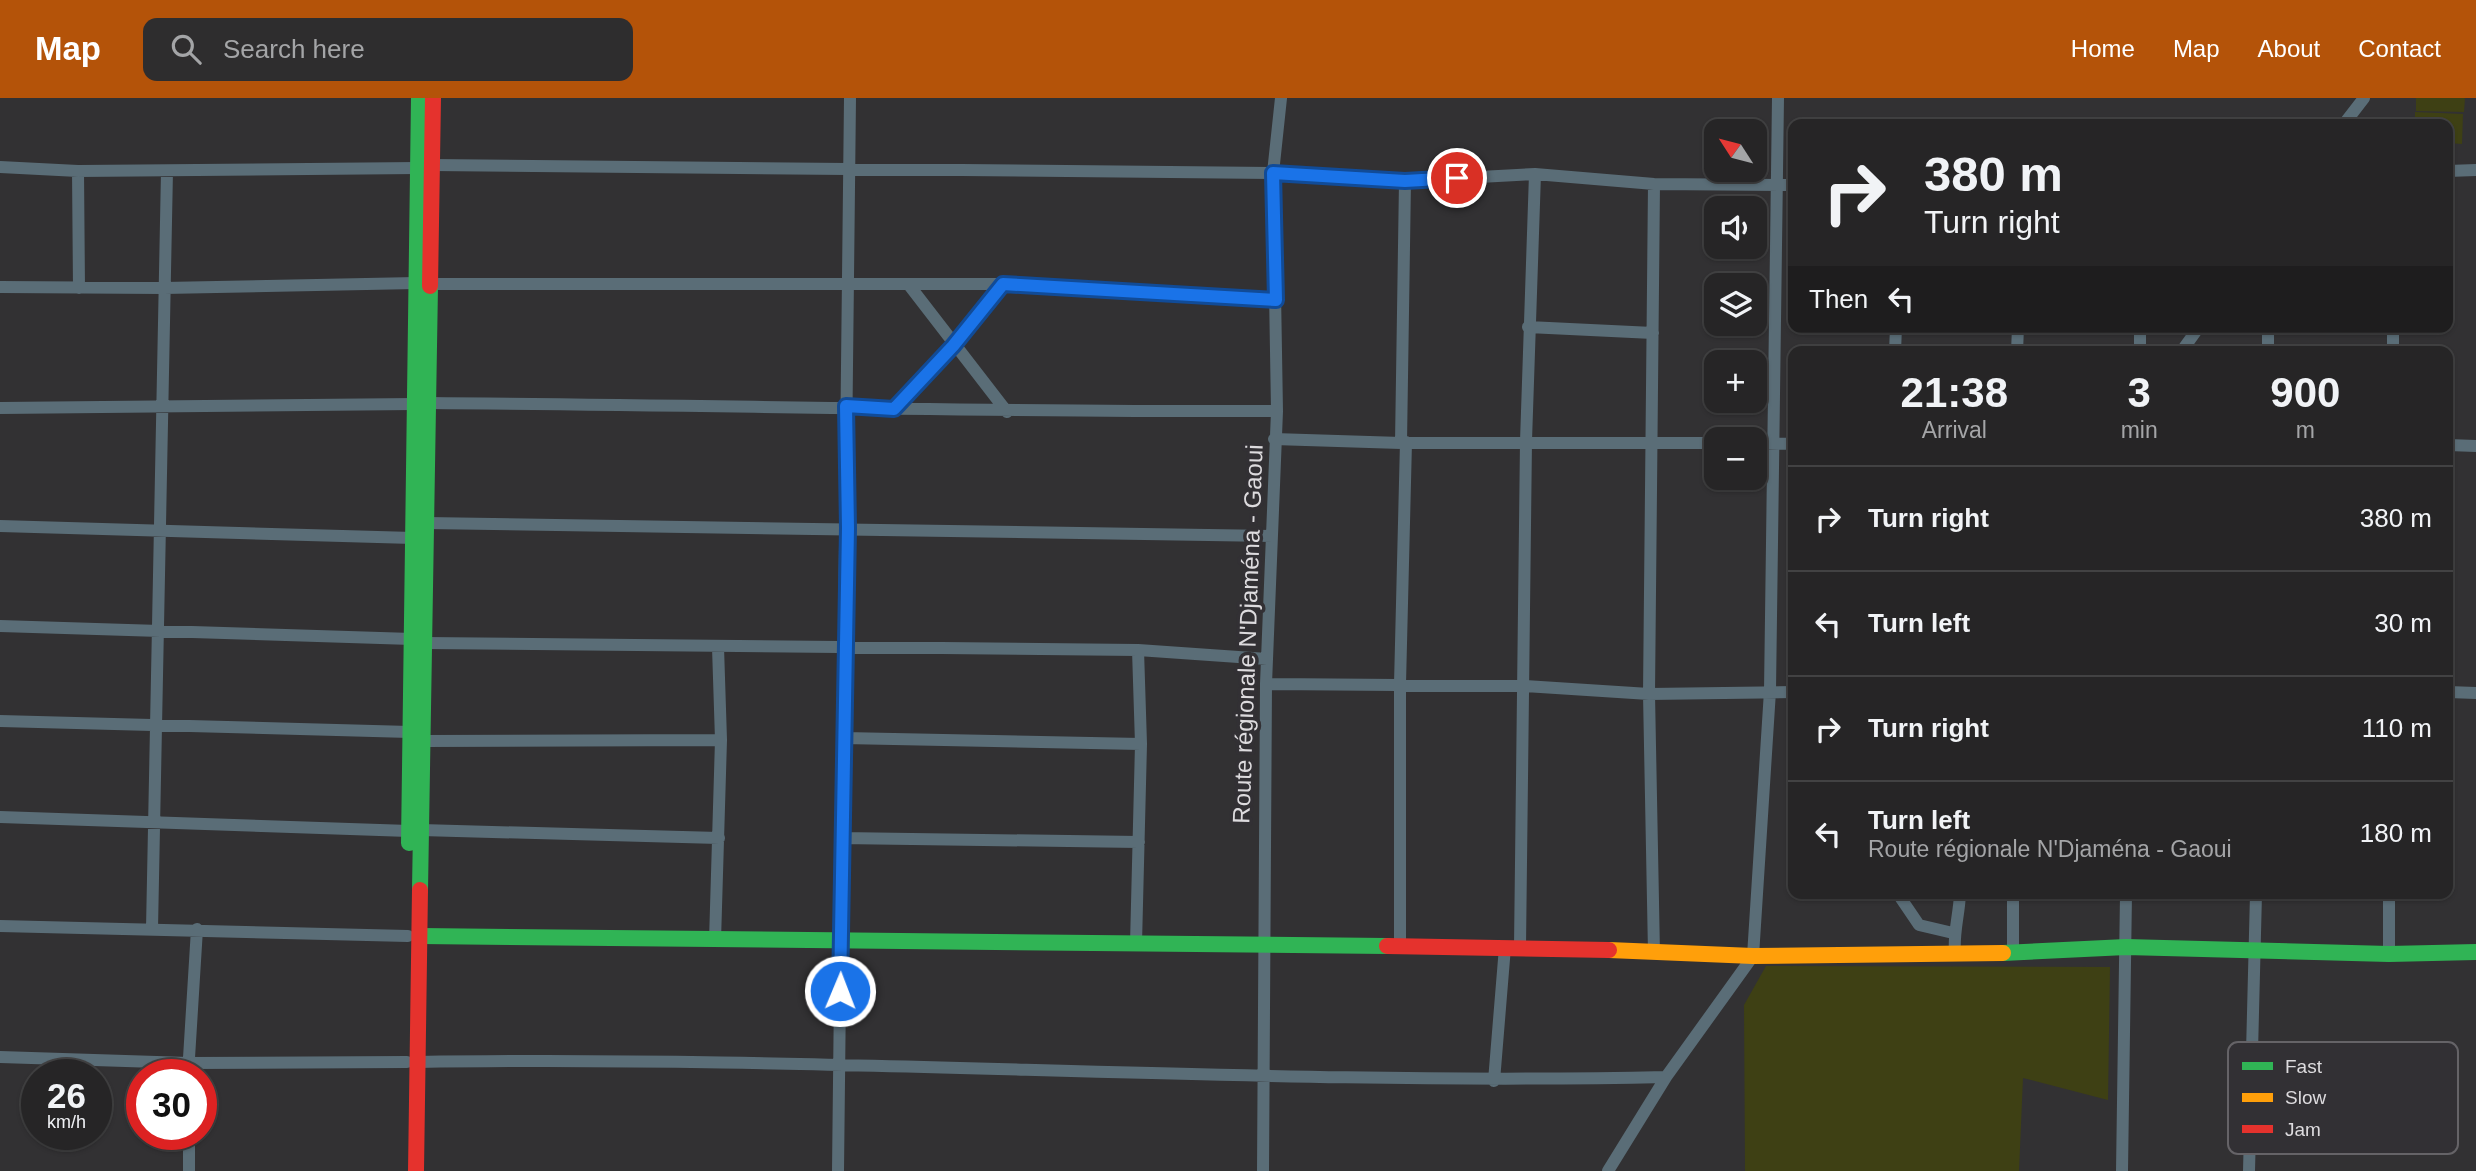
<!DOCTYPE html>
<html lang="en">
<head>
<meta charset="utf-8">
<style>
	:root { --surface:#262526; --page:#2e2d2e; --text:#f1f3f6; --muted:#a4a5a7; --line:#424243; --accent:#b45309 }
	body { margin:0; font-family:Arial,sans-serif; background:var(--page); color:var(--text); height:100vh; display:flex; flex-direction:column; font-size:26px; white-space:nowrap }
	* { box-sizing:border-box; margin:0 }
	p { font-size:23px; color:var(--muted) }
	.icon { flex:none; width:38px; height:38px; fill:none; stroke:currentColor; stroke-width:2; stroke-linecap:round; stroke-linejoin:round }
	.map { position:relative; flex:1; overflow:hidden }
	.sheet { position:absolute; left:1788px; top:248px; width:665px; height:553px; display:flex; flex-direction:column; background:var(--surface); border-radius:14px; box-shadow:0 2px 5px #0004,0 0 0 2px var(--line) }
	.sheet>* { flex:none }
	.banner { position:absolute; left:1788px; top:21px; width:665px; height:214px; border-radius:14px; box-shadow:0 2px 5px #0004,0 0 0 2px var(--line); background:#262526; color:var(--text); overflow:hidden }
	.needle { width:46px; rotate:306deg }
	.controls { position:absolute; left:1704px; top:21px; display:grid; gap:14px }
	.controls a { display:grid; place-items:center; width:63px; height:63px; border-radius:14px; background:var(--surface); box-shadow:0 2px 5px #0004,0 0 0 2px var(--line); font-size:35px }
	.speed { position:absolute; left:21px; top:961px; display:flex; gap:14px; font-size:35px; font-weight:700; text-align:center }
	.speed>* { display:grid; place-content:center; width:91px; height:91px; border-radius:50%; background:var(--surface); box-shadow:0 2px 5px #0004,0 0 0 2px var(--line); line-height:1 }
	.speed small { font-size:18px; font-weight:400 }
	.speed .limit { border:10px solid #d22; background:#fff; color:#111 }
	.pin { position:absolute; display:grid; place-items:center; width:60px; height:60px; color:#fff; margin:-30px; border:4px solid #fff; border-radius:50%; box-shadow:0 2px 7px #0007 }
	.me { position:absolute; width:77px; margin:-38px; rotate:1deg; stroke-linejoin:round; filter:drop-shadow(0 0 5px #0008) }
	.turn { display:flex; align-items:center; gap:24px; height:147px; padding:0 21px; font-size:32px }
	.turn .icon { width:91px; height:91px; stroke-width:2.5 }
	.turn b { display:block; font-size:49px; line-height:60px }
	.then { display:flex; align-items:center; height:66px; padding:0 21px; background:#0003; gap:14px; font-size:26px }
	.eta { display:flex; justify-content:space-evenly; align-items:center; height:119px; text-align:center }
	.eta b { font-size:42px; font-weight:700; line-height:49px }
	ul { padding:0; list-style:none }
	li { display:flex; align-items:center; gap:21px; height:105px; padding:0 21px; border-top:2px solid var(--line) }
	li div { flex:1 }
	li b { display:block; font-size:26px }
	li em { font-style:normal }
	header { display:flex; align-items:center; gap:42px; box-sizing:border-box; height:98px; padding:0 35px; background:var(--accent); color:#fff }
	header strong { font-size:33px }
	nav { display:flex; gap:38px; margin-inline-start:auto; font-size:24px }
	.search { width:490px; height:63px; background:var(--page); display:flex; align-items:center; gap:18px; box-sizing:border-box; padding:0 24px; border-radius:14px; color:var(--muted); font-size:26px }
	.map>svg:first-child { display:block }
</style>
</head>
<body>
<header>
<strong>Map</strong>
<div class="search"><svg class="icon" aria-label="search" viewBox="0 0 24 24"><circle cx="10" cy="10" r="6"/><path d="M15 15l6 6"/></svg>Search here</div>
<nav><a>Home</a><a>Map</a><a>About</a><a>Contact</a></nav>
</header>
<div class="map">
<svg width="2476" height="1073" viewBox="0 0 2476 1073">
	<rect width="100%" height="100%" fill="#323133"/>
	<path fill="#3e4014" d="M2416,0H2465L2464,14L2416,13Z
		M2415,14L2463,16L2462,46L2448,45V26H2415Z
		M1766,868L2110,869L2108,1002L2023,980L2019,1073H1745L1744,907Z"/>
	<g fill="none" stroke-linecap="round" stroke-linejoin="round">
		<path stroke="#5a6d77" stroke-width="12" d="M2344,26L2364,0
			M432,67L1273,75L1405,83L1535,76L1654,86L1794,87
			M0,69L78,73L418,70
			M78,73L79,190
			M2448,73L2476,72
			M430,186H1003L1276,202
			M909,187L1007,314
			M0,189L164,190L416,185
			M1528,229L1653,235
			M2268,229V254
			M1895,254L1896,229
			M2017,254L2018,229
			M2140,254V229
			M2181,254L2199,229
			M2393,254V229
			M428,305C711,307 994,314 1277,313
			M0,310L415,306
			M894,311L953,248L1003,186
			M1274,341L1401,345H1717
			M1401,345L1405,83
			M1755,345L1794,346
			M2448,347L2476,348
			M426,425L1272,438
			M0,428L413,440
			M0,528L412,541
			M424,545L1138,552
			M1266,586L1525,588L1649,596L1794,594
			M2448,594L2476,595
			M0,623L410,634
			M844,640L1141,646
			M423,643L721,642
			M0,719L409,733
			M421,732L719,740
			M841,740L1139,744
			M1898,796L1919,827L1953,835
			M2389,796V856
			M0,828L408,838
			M152,831L167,73
			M715,843L721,642L718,549
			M1136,846L1141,646L1138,552L1267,561
			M1400,847V586L1406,344
			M1520,849L1526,343L1535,76
			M2013,853V796
			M1654,855L1649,596L1654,86
			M1955,857C1953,835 1959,818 1960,796
			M0,959L188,965L407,964
			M418,964C834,957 1250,988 1666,979
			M188,976L197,831
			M1494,983L1505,849
			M189,1036V1073
			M838,1073L850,0
			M1263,1073L1266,586L1277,313L1273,75L1281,0
			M1608,1073L1666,979L1753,858L1770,593L1778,0
			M2122,1073L2126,796
			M2249,1073L2256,796"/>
		<path stroke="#30b455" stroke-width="16" d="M409,745L419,0
			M420,792L430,188
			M420,838L1387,848
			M2003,855L2126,849L2389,856L2476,854"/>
		<path stroke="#ff9f0a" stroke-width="16" d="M1609,852L1753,858L2003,855"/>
		<path stroke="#e5322d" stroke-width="16" d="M430,188L433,0
			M1387,848L1609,852
			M416,1073L420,792"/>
	</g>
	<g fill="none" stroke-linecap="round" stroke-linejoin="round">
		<defs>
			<path id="route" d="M840,893L848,430L846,308L894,311L953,248L1003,186L1276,202L1273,75L1405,83L1457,80"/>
		</defs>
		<use href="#route" stroke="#114b97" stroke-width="18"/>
		<use href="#route" stroke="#1a73e8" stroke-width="12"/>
	</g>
	<g text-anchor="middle" stroke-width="7" stroke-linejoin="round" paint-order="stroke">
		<g font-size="24" fill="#dddbde" stroke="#323034">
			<text transform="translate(1248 536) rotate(-88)" y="8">Route régionale N'Djaména - Gaoui</text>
		</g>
	</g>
	<rect x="2228" y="944" width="230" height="112" rx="10" fill="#323034" stroke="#656367" stroke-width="2"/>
	<rect x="2242" y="964" width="31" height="8" fill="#30b455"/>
	<rect x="2242" y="995" width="31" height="9" fill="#ff9f0a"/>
	<rect x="2242" y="1027" width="31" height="8" fill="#e5322d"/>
	<g font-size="19" fill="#dddbde">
		<text x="2285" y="975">Fast</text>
		<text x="2285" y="1006">Slow</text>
		<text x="2285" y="1038">Jam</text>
	</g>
</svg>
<div class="controls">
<a><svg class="needle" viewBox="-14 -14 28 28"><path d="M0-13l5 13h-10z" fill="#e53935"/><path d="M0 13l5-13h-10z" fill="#a4a5a7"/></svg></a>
<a><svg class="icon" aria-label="sound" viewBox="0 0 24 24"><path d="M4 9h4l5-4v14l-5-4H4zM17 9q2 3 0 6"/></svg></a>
<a><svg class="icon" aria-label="layers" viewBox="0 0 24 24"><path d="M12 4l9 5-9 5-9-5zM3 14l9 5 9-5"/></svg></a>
<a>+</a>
<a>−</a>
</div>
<div class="speed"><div>26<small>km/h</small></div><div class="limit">30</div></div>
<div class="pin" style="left:1457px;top:80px;background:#d93025"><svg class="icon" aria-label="arrive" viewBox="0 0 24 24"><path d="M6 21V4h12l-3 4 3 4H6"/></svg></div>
<svg class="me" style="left:840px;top:893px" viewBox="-20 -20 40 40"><circle r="17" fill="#1a73e8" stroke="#fff" stroke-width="3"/><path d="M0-11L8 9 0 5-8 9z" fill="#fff"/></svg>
<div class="banner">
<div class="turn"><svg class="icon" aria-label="right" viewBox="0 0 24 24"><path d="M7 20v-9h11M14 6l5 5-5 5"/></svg><div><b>380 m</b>Turn right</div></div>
<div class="then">Then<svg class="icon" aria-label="left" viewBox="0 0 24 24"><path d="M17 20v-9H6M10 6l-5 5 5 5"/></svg></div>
</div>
<section class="sheet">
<div class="eta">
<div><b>21:38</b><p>Arrival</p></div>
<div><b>3</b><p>min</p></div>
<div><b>900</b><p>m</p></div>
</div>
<ul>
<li><svg class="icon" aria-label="right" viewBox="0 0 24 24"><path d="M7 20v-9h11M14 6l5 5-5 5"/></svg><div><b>Turn right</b></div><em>380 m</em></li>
<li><svg class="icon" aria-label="left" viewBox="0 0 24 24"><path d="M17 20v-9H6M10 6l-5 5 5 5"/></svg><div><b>Turn left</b></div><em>30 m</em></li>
<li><svg class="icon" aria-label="right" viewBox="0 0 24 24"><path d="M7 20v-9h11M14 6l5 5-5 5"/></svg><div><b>Turn right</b></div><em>110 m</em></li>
<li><svg class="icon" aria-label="left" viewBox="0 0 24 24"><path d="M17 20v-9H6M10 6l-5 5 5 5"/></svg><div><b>Turn left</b><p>Route régionale N'Djaména - Gaoui</p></div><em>180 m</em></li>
</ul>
</section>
</div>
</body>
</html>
